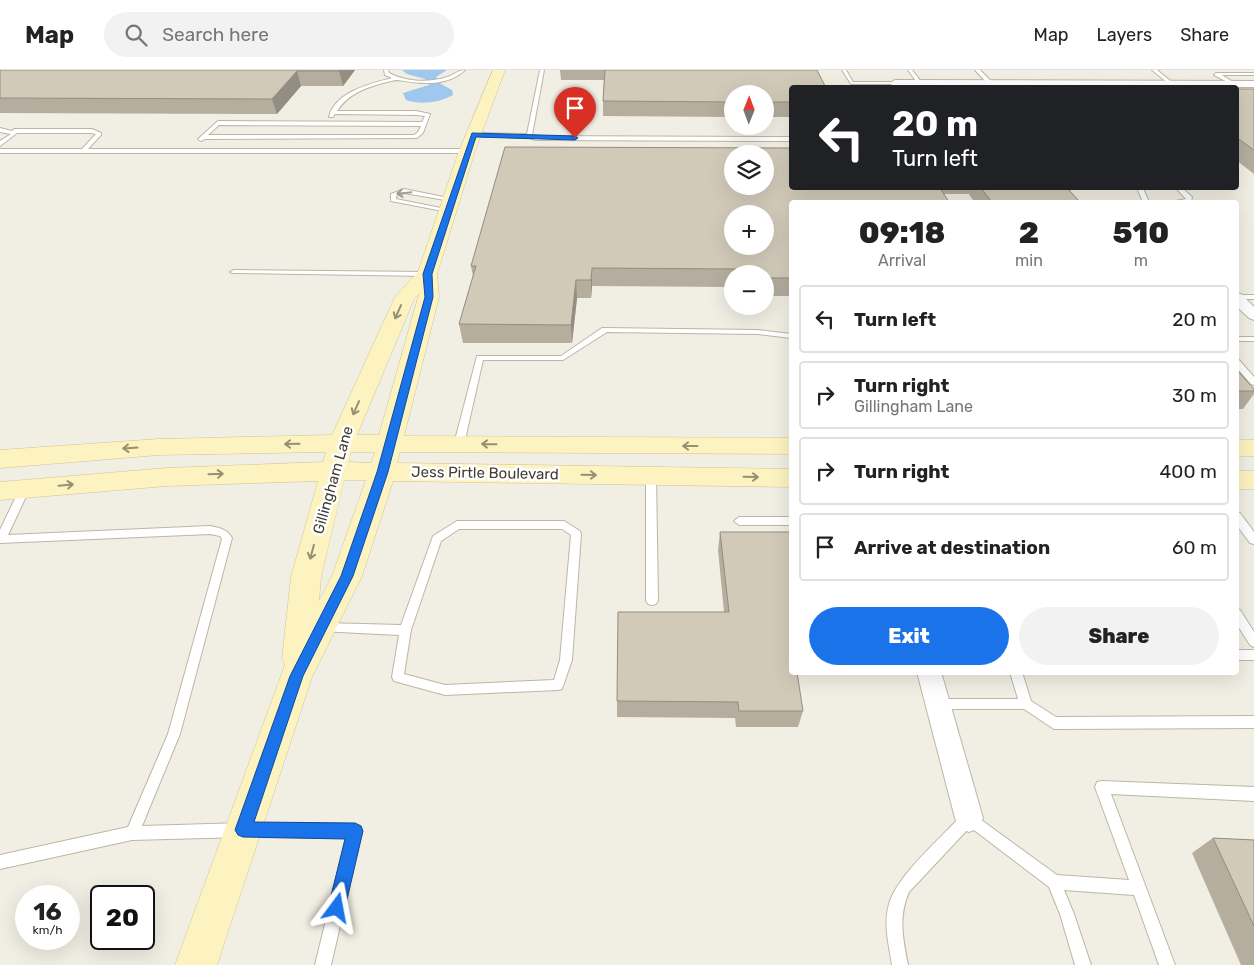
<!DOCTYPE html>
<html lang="en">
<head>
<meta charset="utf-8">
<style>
	:root { --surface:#fff; --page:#f2f2f2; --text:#222; --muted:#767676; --line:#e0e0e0; --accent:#1a73e8 }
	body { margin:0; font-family:Rubik,sans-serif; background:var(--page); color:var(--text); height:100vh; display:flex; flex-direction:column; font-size:19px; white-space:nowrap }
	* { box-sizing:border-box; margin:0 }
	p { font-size:16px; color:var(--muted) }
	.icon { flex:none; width:28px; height:28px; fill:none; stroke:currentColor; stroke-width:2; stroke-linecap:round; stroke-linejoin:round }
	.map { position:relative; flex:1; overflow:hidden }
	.panel { position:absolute; left:789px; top:130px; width:450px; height:475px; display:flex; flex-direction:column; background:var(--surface); border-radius:5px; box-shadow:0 5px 20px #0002 }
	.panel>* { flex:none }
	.top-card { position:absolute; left:789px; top:15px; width:450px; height:105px; border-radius:5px; box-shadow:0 5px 20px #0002; background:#202124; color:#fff; overflow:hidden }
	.needle { width:32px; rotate:1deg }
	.fabs { position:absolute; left:724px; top:15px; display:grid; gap:10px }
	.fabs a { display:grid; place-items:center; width:50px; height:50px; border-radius:50%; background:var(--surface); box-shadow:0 5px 20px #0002; font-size:25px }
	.speed { position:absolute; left:15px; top:815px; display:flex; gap:10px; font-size:25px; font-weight:700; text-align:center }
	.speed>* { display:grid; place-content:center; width:65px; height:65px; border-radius:50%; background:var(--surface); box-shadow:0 5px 20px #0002; line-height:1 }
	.speed small { font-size:12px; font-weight:400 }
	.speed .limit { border:2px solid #111; border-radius:8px; background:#fff; color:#111 }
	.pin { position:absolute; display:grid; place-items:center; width:42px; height:42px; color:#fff; margin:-51px -21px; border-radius:50% 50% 50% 0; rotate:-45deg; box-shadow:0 0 5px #0007 }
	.pin .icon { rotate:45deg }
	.me { position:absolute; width:55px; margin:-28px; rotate:13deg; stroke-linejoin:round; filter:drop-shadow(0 0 4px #0008) }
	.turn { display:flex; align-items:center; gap:18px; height:105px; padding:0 20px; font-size:22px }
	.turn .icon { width:65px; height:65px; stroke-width:2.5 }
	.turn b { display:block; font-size:35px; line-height:42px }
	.eta { display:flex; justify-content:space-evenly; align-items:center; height:85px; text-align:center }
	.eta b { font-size:30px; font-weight:800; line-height:35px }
	.cta { display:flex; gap:10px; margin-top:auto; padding:10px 20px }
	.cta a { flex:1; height:58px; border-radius:30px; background:var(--accent); color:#fff; font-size:20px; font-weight:800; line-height:58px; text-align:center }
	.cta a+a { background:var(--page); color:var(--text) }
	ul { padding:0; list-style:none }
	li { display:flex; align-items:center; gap:15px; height:68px; margin:0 10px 8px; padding:0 10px; border:2px solid var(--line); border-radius:5px }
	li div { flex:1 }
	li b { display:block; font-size:19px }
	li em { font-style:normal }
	header { display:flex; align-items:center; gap:30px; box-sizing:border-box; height:70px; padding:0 25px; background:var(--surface); border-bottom:1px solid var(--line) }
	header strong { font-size:24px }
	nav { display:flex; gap:28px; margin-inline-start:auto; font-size:18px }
	.search { width:350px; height:45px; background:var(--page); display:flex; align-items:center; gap:12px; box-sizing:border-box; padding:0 18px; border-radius:28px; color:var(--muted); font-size:19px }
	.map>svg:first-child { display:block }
</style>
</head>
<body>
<header>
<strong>Map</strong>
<div class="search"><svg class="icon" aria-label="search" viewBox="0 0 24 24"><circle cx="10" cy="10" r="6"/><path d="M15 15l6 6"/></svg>Search here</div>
<nav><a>Map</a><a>Layers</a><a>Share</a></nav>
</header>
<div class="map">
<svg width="1254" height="895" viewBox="0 0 1254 895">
	<rect width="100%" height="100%" fill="#f1eee3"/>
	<path fill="#a0c7ed" d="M402,0H447L436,7L441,14L452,20L453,25C439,33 420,35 406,30L403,23L429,15L425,9L407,4Z"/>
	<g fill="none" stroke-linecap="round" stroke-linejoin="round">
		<defs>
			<path id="lane" d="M384,0H388L389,3C406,12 429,13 447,7C454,5 458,0 465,0C447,17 421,14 398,10C393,10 388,12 383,13C365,18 348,24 337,41H416L430,44L423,63L417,68L205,69L201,71L198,69L218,51L422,52L425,46L416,45L335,44L333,47H329C335,22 369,14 392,8L385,5ZM219,55L421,56L418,62L414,65H208Z
				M540,0H544L532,65L536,66L791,67V71L536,70L529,68L472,66V64L474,63L527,64Z
				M842,0H846L853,12H895L897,13L895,14H851Z
				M908,0H912L926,18H921Z
				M975,0H980L992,12V14H988Z
				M1152,0H1157L1173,13L1169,14Z
				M1216,3H1254V5H1222L1233,12L1231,14L1214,5Z
				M0,58L12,61L14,59H92L101,63V65L88,79H467L470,81L467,83H0V79H82L96,64L91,63H17L0,76V71L11,64L0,62Z
				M1137,118H1143L1149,132H1143Z
				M1176,118H1182L1192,127L1191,131L1175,132L1176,131L1186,129Z
				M404,119L454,129L451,131L404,123L396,126V129L451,140L448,142L391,131V124Z
				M234,200L427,202L431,204L427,206L232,203L230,202Z
				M1236,225H1254V229H1236Z
				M602,258L758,260L791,264V268L758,264L607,262L563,290H483L464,374L459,377L456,376L454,374L477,286H561Z
				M1236,267H1254V271H1236Z
				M1236,290H1239L1254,307V315L1251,314L1236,297Z
				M651,402L656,405L658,531L656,534L652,535L648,534L646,531V405Z
				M25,415L30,418L8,465L210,456C220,458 227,459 232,468L180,664L142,756L243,753L355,754L360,756L362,761L331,895H315L346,768L243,767L132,770L0,799V785L128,757L168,664L222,469L220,466L210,464L0,473V460L20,418Z
				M1236,442L1240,443L1254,462V474L1250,473L1236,454Z
				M739,447H791V455H739L734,451Z
				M457,451H564L580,461L581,464L572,590L562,619L558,620L445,625L394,611L392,607L399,565L320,561L318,558L320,555L324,553L401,555L432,469L433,466ZM459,459H562L571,465L560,590L554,610L445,615L404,604L411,560L441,471Z
				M1236,539L1240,540L1254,562V577L1250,575L1236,553Z
				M1236,580H1254V590H1236Z
				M1010,602H1022L1031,631L1056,647L1254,646V658L1054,659L1024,639H939L935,638L933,634L935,630L939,629H1018Z
				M1102,711L1254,717V731L1111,724L1175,895H1159L1134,825L1064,820L1074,844L1091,895H1075L1060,844L1049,817L970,757L909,822C898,847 903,869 908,895H892C889,875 883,854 889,834C897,805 943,766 964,743L969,741L1057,805L1129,810L1095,717L1097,712Z"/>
			<path id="street" d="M895,10L1254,11V17L892,15L890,13Z
				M1236,223L1241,224L1254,237V250L1249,248L1236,236Z
				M917,602H941L983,748L979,758L969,762L959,758L955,748Z"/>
			<path id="secondary" d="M493,0H505L475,81L437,204L439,227L404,366L791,368V384L400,382L397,393L791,399V417L393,411L362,506L312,607L217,895H175L285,595L282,589L291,507L318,411L167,416L0,430V412L167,398L323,392L326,382L159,385L0,398V380L159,369L332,365L395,227L418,202L459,81ZM419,224L379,365H357L414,229ZM351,382H375L371,393L349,392ZM344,410H366L332,506L319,531L321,507Z
				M1236,370H1254V386H1236Z
				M1236,401H1254V419H1236Z"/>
		</defs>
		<use href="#lane" stroke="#bcb6a6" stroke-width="2"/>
		<use href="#street" stroke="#bcb6a6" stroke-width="2"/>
		<use href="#secondary" stroke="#d0c594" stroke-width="1"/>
		<use href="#lane" fill="#fff" fill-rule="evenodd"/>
		<use href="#street" fill="#fff" fill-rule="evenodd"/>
		<use href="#secondary" fill="#fdf3c1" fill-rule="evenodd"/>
	</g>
	<path fill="#b5ae9f" d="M0,0H355L343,16H301L277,44L0,43Z
		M560,0H817L791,18V47H765V24H732V47L603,46V31L604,10H561Z
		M1236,19H1254V104L1236,90Z
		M791,118H1067L1080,132H974L969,124H944L791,132V226H765V204H732V217L592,216L591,228H577L572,273H463L459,254L473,206L471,196Z
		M1236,299L1254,319V324L1243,339H1236Z
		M720,462L791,602L803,641L798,657H736L735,648L617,647V631L724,542L718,480Z
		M1213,768L1254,770V895H1241L1192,783Z"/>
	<path fill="#938d82" d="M340,0H355L343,16L339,1Z
		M297,1L301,16L277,44L272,29Z
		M592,198V216L591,228V210Z
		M576,210L577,228L572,273L571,255Z"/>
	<path fill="#d2cab9" stroke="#938d82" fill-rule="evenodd" d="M0,0H340L339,1H297L272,29L0,28Z
		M605,0H817L826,18H791V32H765V24H732V32L603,31Z
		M1236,19H1254V80L1236,67Z
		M505,77L791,78V118H940L949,132H791V208H765V204H737L736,199L592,198L591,210H576L571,255L459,254L476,196H471ZM732,84H765V116H732ZM732,144H765V176H732Z
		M981,118H1067L1080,132H992Z
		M1236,299L1254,319V321H1236Z
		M720,462H791V602H797L803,641H739L738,632L617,631L618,542H729Z
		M1213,768L1254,770V856Z"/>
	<defs><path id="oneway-shaft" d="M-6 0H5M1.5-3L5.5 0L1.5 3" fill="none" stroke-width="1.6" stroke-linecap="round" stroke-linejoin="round" transform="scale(1.25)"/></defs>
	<use stroke="#a09e99" href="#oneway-shaft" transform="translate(404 123) rotate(174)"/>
	<g stroke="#968f73">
		<use href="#oneway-shaft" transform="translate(398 242) rotate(114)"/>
		<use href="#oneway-shaft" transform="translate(356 338) rotate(114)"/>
		<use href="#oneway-shaft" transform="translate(292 374) rotate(179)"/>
		<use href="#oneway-shaft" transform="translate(489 374) rotate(-179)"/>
		<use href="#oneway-shaft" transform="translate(690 376) rotate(-180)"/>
		<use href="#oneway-shaft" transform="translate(130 378) rotate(176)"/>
		<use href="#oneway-shaft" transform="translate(216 404) rotate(-2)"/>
		<use href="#oneway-shaft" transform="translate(589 405) rotate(1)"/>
		<use href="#oneway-shaft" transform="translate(751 407) rotate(1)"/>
		<use href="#oneway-shaft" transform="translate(66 415) rotate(-5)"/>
		<use href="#oneway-shaft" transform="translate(312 482) rotate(105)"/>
	</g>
	<path fill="#1a73e8" stroke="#114b97" d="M472,63L575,66L578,68L575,70L476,67L432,204L433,227L388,402L353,506L303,606L254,752L355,753L361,756L363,761L345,838L343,844L337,846L331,844L328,838L345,769L243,767L238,765L235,760L290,606L341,506L377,402L425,227L423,204Z"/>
	<g text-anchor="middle" stroke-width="5" stroke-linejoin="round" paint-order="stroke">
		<g font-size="15" fill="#423e33" stroke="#fff">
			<text transform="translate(485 403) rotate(1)" y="5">Jess Pirtle Boulevard</text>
			<text transform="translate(333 410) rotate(-74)" y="5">Gillingham Lane</text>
		</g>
	</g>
</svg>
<div class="fabs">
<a><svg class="needle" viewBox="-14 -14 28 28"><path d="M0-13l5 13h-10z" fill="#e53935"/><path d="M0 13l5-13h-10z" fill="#767676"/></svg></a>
<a><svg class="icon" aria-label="layers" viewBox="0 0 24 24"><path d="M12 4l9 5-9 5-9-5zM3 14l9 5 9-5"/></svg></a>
<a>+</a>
<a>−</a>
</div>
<div class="speed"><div>16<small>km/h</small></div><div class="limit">20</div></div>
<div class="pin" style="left:575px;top:68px;background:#d93025"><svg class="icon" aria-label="arrive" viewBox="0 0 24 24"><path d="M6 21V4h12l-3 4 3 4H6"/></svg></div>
<svg class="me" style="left:337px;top:838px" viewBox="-20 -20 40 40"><path d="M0-17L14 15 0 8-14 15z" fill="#1a73e8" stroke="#fff" stroke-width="4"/></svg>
<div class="top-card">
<div class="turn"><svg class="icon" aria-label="left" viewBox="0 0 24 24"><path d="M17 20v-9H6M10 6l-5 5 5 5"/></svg><div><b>20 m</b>Turn left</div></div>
</div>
<section class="panel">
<div class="eta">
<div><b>09:18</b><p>Arrival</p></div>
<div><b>2</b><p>min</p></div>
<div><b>510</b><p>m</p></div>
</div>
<ul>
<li><svg class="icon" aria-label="left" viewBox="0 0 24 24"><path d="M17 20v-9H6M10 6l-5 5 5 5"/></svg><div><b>Turn left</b></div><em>20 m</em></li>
<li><svg class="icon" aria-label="right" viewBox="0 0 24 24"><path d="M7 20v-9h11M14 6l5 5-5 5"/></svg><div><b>Turn right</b><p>Gillingham Lane</p></div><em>30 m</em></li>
<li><svg class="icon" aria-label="right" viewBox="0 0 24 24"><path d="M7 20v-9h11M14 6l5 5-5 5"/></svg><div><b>Turn right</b></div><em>400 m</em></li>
<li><svg class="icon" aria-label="arrive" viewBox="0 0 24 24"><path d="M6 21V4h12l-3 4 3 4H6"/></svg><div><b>Arrive at destination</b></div><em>60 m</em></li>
</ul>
<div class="cta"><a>Exit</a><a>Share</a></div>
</section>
</div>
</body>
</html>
